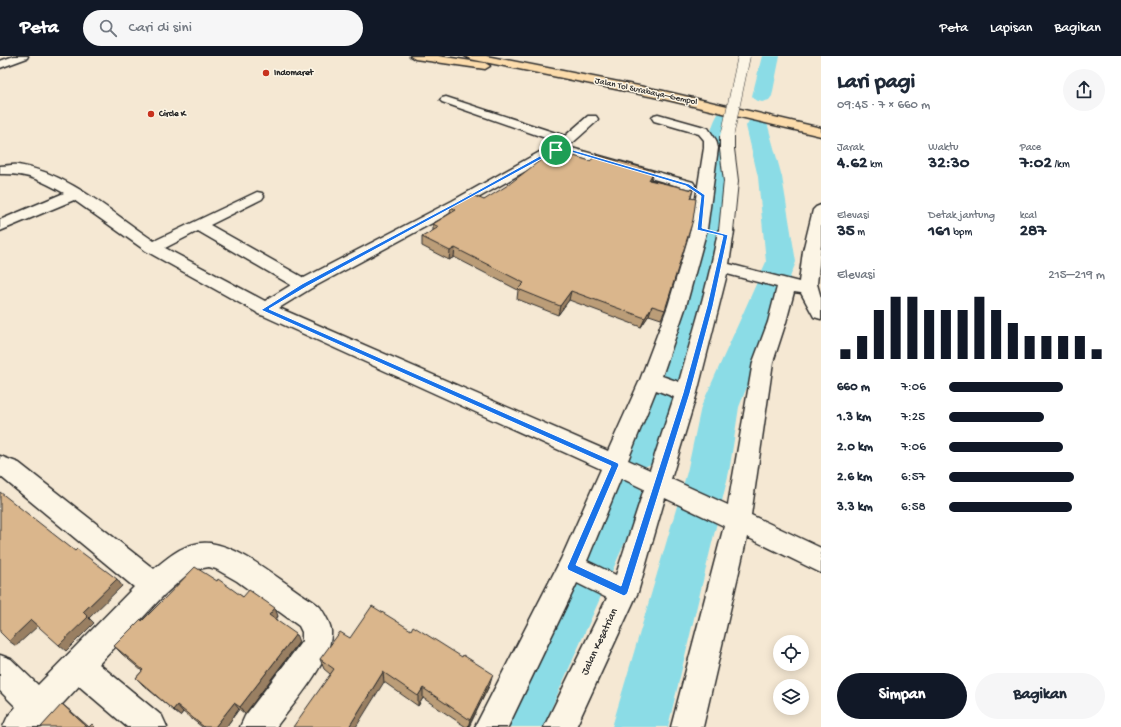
<!DOCTYPE html>
<html lang="id">
<meta charset="utf-8">
<style>
body{margin:0;font-family:"Gochi Hand",sans-serif;background:#f6f6f7;color:#1f2937;height:100vh;display:flex;flex-direction:column;font-size:15px;white-space:nowrap}
*{box-sizing:border-box;margin:0}
p{font-size:13px;color:#747a83}
.icon{flex:none;width:22px;height:22px;fill:none;stroke:currentColor;stroke-width:2;stroke-linecap:round;stroke-linejoin:round}
.map{position:relative;flex:1;overflow:hidden}
.side{display:flex;flex-direction:column;background:#fff;width:300px}
.side>*{flex:none}
.buttons{position:absolute;left:773px;top:579px;display:grid;gap:8px}
.buttons a{display:grid;place-items:center;width:36px;height:36px;border-radius:50%;background:#fff;box-shadow:0 2px 10px #0003;font-size:20px}
.pin{position:absolute;display:grid;place-items:center;width:34px;height:34px;color:#fff;margin:-17px;border:2px solid #fff;border-radius:50%;box-shadow:0 1px 4px #0007}
.round{display:grid;place-items:center;flex:none;width:42px;height:42px;border-radius:21px;background:#f6f6f7}
.head{display:flex;align-items:center;justify-content:space-between;height:68px;padding:0 16px}
h1{font-size:22px;font-weight:800;line-height:30px}
.figures{display:grid;grid-template-columns:repeat(3,1fr);gap:6px;height:68px;padding:4px 16px}
.figures div{display:grid;align-content:center}
.figures b{font-size:17px;font-weight:800}
.figures small{font-size:11px;font-weight:400}
.figures p{font-size:11px}
.chart{height:112px;padding:8px 16px}
.chart p{display:flex;justify-content:space-between}
.chart svg{width:100%;height:72px;margin-top:4px;stroke:#111827;stroke-width:6}
.button{display:flex;gap:8px;margin-top:auto;padding:8px 16px}
.button a{flex:1;height:46px;border-radius:24px;background:#111827;color:#fff;font-size:16px;font-weight:800;line-height:46px;text-align:center}
.button a+a{background:#f6f6f7;color:#1f2937}
ul{padding:0 16px;list-style:none;font-size:13px}
li{display:grid;grid-template-columns:64px 48px 1fr;align-items:center;height:30px}
li i{height:10px;border-radius:5px;background:#111827}
header{display:flex;align-items:center;gap:24px;box-sizing:border-box;height:56px;padding:0 20px;background:#111827;color:#fff}
header strong{font-size:19px}
nav{display:flex;gap:22px;margin-inline-start:auto;font-size:14px}
.search{width:280px;height:36px;background:#f6f6f7;display:flex;align-items:center;gap:10px;box-sizing:border-box;padding:0 14px;border-radius:22px;color:#747a83;font-size:15px}
main{display:flex;flex:1;min-height:0}
.map>svg:first-child{display:block}
</style>
<header>
<strong>Peta</strong>
<div class="search"><svg class="icon" aria-label="search" viewBox="0 0 24 24"><circle cx="10" cy="10" r="6"/><path d="M15 15l6 6"/></svg>Cari di sini</div>
<nav><a>Peta</a><a>Lapisan</a><a>Bagikan</a></nav>
</header>
<main>
<div class="map">
<svg width="821" height="671" viewBox="0 0 821 671">
<rect width="100%" height="100%" fill="#f5e8d3"/>
<filter id="ink" filterUnits="userSpaceOnUse"><feTurbulence type="fractalNoise" baseFrequency=".025" numOctaves="2"/><feDisplacementMap in="SourceGraphic" scale="8" xChannelSelector="R" yChannelSelector="G"/><feConvolveMatrix kernelMatrix="1 2 1 2 8 2 1 2 1" color-interpolation-filters="sRGB"/></filter>
<g filter="url(#ink)">
<g fill="none" stroke-linecap="round" stroke-linejoin="round">
<g fill="#8bdce6" fill-rule="evenodd">
<path d="M762,0h18l-8,40 -3,4 -7,2 -7,-2 -3,-4z"/>
<path d="M726,57l8,1 3,5 -5,17 -2,41 -3,5 -4,1 5,2 4,5 -11,68 -35,117 -28,78 -6,11 -14,5 -14,-5 -6,-11 32,-78 41,-117 15,-68 4,-5 4,-1 -5,-2 -3,-5c2,-20 1,-45 12,-63z"/>
<path d="M757,63l8,2 3,5 14,51 14,85 -57,145 -10,65 -61,255h-56l75,-255 14,-65 65,-145 -8,-85 -12,-51 3,-5z"/>
<path d="M623,423l15,5 7,13 -102,230h-57l8,-20 114,-223z"/>
</g>
<defs>
<g id="minor">
<path d="M14,0h14l-1,2 -27,10v-7z"/>
<path d="M446,41l119,39 23,-20h8l2,3 -2,3 -28,25 125,35 2,3 -2,3 -5,1 -117,-34h-17l-92,52 -152,82 -31,19 329,143 32,-71 28,-74 23,-77 13,-81v-8l-5,-6 -45,-13 -2,-3 2,-3 4,-1 50,14 8,12 2,8 -11,81 -21,77 -24,70 17,6c14,-50 30,-99 39,-151l2,-3 6,-2 6,2 2,3 -5,33 70,18 4,-31 10,-41 3,-3 5,-2v40l-4,39 4,14v21l-7,-2 -13,-24 -7,-1 -8,30 -13,40 -22,153 70,33v25l-74,-36 -44,190h-32l53,-201 -59,-28 -27,94 -62,135h-32l63,-129 -30,-15 -69,144h-33l86,-168 40,-90 -337,-153 -6,-2 -2,-2 -110,-61 -72,-51 -74,31v-11l64,-27c-23,-13 -37,-20 -64,-19v-8c6,0 13,-2 18,-1 51,8 94,48 136,76l103,-49 5,1 2,3 -2,3 -52,26 94,53 148,-77 93,-52 6,-1 6,-6 -115,-40 -2,-2 2,-2zM198,175l93,54 -26,16 -100,-53zM727,218l50,13 -9,35 -15,40 -25,143 -57,-26 26,-86zM656,334l18,7 -24,73 -22,-10zM621,422l23,11 -28,86 -29,-14z"/>
<path d="M0,400l19,7 135,106c15,-13 34,-29 56,-26 30,4 63,32 87,48 7,5 17,10 23,16 4,6 11,17 11,24 2,29 -38,73 -55,96h-36l5,-11 49,-64 8,-11v-9l-3,-6 -62,-45 -21,-12 -7,-2 -17,3 -28,25 -65,69 63,52 5,11h-40l-48,-41 -38,41h-38l5,-11 8,-9 -16,-16v-36l11,4 27,26 96,-98 -134,-111z"/>
</g>
<g id="highway">
<path d="M410,0h28l47,7 5,3 -5,3 -70,-10z"/>
<path d="M465,0h21l173,34 162,38v8l-162,-38 -189,-39z"/>
</g>
</defs>
<use href="#minor" stroke="#2b2b2b" stroke-width="3"/>
<use href="#highway" stroke="#2b2b2b" stroke-width="3"/>
<use href="#minor" fill="#fcf5e5" fill-rule="evenodd"/>
<use href="#highway" fill="#fcdcac" fill-rule="evenodd"/>
<defs>
<path id="minor-bridge-far1" d="M727,81l17,-81"/>
<path id="minor-bridge" d="M726,175l5,-50 -4,-32v-13"/>
</defs>
<use href="#minor-bridge-far1" stroke="#2b2b2b" stroke-width="13" stroke-linecap="butt"/>
<use href="#minor-bridge" stroke="#2b2b2b" stroke-width="16" stroke-linecap="butt"/>
<use href="#minor-bridge-far1" stroke="#fcf5e5" stroke-width="12"/>
<use href="#minor-bridge" stroke="#fcf5e5" stroke-width="14"/>
</g>
<g fill="#bb9d78" stroke="#2b2b2b">
<path d="M651,124l42,10 -2,8 -26,112 -4,9 -12,-4 -8,12 -72,-27 -11,15 -41,-16 1,-9 -64,-33 -5,3 -27,-14v-9l11,-6v-7l17,-11 1,-6 33,-7z"/>
<path d="M217,525l26,16 35,19 -2,4 23,22 -54,72 -6,-5 -13,18h-24l-19,-15 -3,4 -37,-31 -7,-7 6,-7 -20,-17 -8,-8 28,-25z"/>
<path d="M350,582l140,46 -21,43h-3l-43,-29 -5,8 -34,-24 -54,-8 -6,-5 -4,-10z"/>
</g>
<g fill="#997f62" stroke="#2b2b2b">
<path d="M654,115l-3,9h-2z"/>
<path d="M455,192l-1,9 -5,3 1,-9z"/>
<path d="M571,235l-2,9 -11,15 2,-9z"/>
<path d="M652,250l-3,9 -8,12 4,-9z"/>
<path d="M117,523l5,7 -33,32 5,5 -28,28 -7,-6 24,-33z"/>
<path d="M275,552l3,8 -5,7 -4,-8z"/>
<path d="M31,564l7,6 -22,20 -7,-5z"/>
<path d="M296,578l3,8 -54,72 -5,-7z"/>
<path d="M383,616l1,10 -28,45h-7z"/>
<path d="M493,618l-3,10 -22,43 2,-7z"/>
<path d="M423,632v10l-5,8v-10z"/>
<path d="M234,647l5,6 -13,18h-11z"/>
<path d="M62,648l10,8 17,15h-2z"/>
<path d="M177,649l6,7 -3,4 -7,-6z"/>
</g>
<g fill="#dab68c" stroke="#2b2b2b">
<path d="M554,94l36,11 7,-6 57,16 -5,9 44,10 -3,8 6,1 -3,21 -28,90 -13,-4 -7,12 -74,-27 -11,15 -42,-17 6,-6 -69,-35 -5,3 -28,-14 17,-10 -6,-3 23,-14 -5,-3 21,-12 12,5 24,-15z"/>
<path d="M0,436l75,59 2,-2 40,30 -34,33 5,5 -29,28 -28,-25 -22,21 -9,-9z"/>
<path d="M195,511l22,14 1,-2 25,18 6,-7 26,18 -6,7 27,19 -56,73 -6,-4 -19,24h-11l-27,-22 -4,5 -37,-32 7,-8 -29,-24 27,-27 1,2 19,-19z"/>
<path d="M372,550l39,24 2,-4 49,31 1,-2 30,19 -23,46 -47,-32 -5,8 -35,-24 -34,55h-56l41,-58 -14,-10 20,-27 10,6z"/>
<path d="M62,648l25,23h-46z"/>
<path d="M92,668l3,3h-6z"/>
</g>
</g>
<path fill="#1a73e8" stroke="#fff" fill-rule="evenodd" d="M556,93l17,1 116,34 16,11 -3,33 26,7 -15,71 -23,87 -62,199 -1,2 -3,2 -56,-26 -1,-3 44,-101 -350,-156 41,-26 153,-81 94,-52zM556,95l15,1 115,34 15,10 -4,34 26,6 -16,70 -24,87 -62,193 -45,-21 43,-100 -1,-2 -349,-154 37,-22z"/>
<g fill="#c8321e" stroke="#fcf5e5" stroke-width="1.5">
<circle cx="266" cy="17" r="4"/>
<circle cx="151" cy="58" r="4"/>
</g>
<g text-anchor="middle" dominant-baseline="central" stroke-width="3" stroke-linejoin="round" paint-order="stroke">
<g font-size="9" font-weight="bold" fill="#2b2b2b" stroke="#fcf5e5" text-anchor="start">
<text x="274" y="17">Indomaret</text>
<text x="159" y="58">Circle K</text>
</g>
<g font-size="9" fill="#2b2b2b" stroke="#fcf5e5">
<text transform="translate(646 36) rotate(12)">Jalan Tol Surabaya–Gempol</text>
</g>
<g font-size="11" fill="#2b2b2b" stroke="#fcf5e5">
<text transform="translate(600 586) rotate(-65)">Jalan Kesatrian</text>
</g>
</g>
</svg>
<div class="buttons">
<a><svg class="icon" aria-label="locate" viewBox="0 0 24 24"><circle cx="12" cy="12" r="6"/><path d="M12 2v4M12 18v4M2 12h4M18 12h4"/></svg></a>
<a><svg class="icon" aria-label="layers" viewBox="0 0 24 24"><path d="M12 4l9 5-9 5-9-5zM3 14l9 5 9-5"/></svg></a>
</div>
<div class="pin" style="left:556px;top:94px;background:#1e9e55"><svg class="icon" aria-label="arrive" viewBox="0 0 24 24"><path d="M6 21V4h12l-3 4 3 4H6"/></svg></div>
</div>
<section class="side">
<div class="head"><div><h1>Lari pagi</h1><p>09:45 · 7 × 660 m</p></div><a class="round"><svg class="icon" aria-label="share" viewBox="0 0 24 24"><path d="M12 15V3M7 8l5-5 5 5M5 13v7h14v-7"/></svg></a></div>
<div class="figures">
<div><p>Jarak</p><b>4.62<small> km</small></b></div>
<div><p>Waktu</p><b>32:30</b></div>
<div><p>Pace</p><b>7:02<small> /km</small></b></div>
</div>
<div class="figures">
<div><p>Elevasi</p><b>35<small> m</small></b></div>
<div><p>Detak jantung</p><b>161<small> bpm</small></b></div>
<div><p>kcal</p><b>287</b></div>
</div>
<div class="chart"><p><span>Elevasi</span>215–219 m</p>
<svg viewBox="0 0 160 44" preserveAspectRatio="none"><path d="M5 44V38M15 44V30M25 44V14M35 44V6M45 44V6M55 44V14M65 44V14M75 44V14M85 44V6M95 44V14M105 44V22M115 44V30M125 44V30M135 44V30M145 44V30M155 44V38"/></svg>
</div>
<ul>
<li><b>660 m</b>7:06<i style="width:73%"></i></li>
<li><b>1.3 km</b>7:25<i style="width:61%"></i></li>
<li><b>2.0 km</b>7:06<i style="width:73%"></i></li>
<li><b>2.6 km</b>6:57<i style="width:80%"></i></li>
<li><b>3.3 km</b>6:58<i style="width:79%"></i></li>
</ul>
<div class="button"><a>Simpan</a><a>Bagikan</a></div>
</section>
</main>
